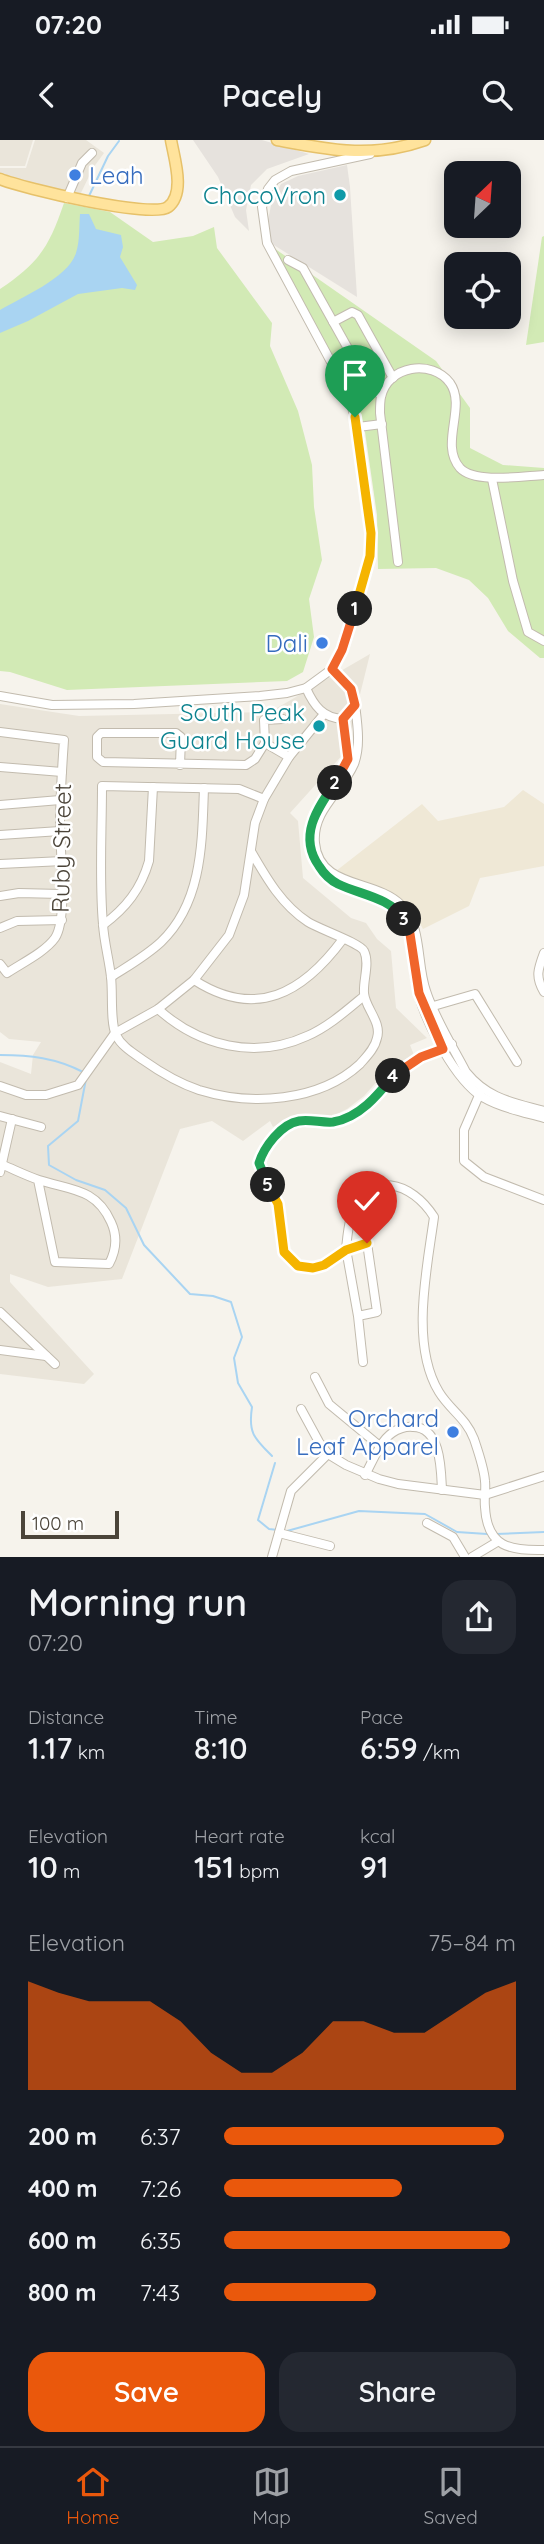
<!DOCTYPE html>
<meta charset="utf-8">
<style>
body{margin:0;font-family:Quicksand,sans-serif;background:#242831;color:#f1f3f6;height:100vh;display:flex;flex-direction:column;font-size:26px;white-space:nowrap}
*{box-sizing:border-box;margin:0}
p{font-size:23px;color:#9ea1a6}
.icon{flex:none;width:38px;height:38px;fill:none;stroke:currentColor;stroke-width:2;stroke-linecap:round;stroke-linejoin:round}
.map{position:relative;height:1417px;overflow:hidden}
.details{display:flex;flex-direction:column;background:#171b24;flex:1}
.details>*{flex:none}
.needle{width:46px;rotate:25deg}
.tools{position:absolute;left:444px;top:21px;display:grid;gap:14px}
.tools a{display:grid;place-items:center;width:77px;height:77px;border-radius:14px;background:#171b24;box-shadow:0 4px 18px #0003;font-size:35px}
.scale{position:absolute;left:21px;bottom:18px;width:98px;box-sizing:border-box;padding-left:7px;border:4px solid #4b4439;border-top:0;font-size:19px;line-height:24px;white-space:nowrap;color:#4b4439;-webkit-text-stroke:5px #fff;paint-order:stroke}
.pin{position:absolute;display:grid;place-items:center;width:60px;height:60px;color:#fff;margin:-72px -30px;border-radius:50% 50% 50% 0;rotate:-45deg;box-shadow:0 0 7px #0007}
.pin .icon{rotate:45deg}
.km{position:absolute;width:35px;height:35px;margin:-18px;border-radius:50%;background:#222;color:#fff;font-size:19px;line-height:35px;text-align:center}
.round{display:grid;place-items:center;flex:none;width:74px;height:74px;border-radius:21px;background:#242831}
.head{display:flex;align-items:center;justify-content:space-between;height:119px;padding:0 28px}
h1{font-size:38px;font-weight:600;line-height:52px}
.metrics{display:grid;grid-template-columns:repeat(3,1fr);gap:10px;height:119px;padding:7px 28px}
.metrics div{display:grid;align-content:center}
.metrics b{font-size:30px;font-weight:600}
.metrics small{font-size:19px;font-weight:400}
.metrics p{font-size:19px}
.chart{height:196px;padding:14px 28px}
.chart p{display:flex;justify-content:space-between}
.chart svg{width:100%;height:126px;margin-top:7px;fill:#ea580c;opacity:.7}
.cta{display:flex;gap:14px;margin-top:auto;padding:14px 28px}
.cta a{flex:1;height:80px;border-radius:21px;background:#ea580c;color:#fff;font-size:28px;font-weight:600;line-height:80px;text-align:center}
.cta a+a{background:#242831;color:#f1f3f6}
ul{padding:0 28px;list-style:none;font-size:23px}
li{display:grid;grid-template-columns:112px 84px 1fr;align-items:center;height:52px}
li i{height:18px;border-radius:9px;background:#ea580c}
.status{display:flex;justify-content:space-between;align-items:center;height:49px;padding:0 35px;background:#171b24;direction:ltr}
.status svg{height:19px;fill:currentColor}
header{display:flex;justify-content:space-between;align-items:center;height:91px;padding:0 28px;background:#171b24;font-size:32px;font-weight:600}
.menu{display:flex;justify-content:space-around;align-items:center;height:98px;border-top:2px solid #363941;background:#171b24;font-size:19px;color:#9ea1a6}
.menu a{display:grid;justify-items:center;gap:4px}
.menu .on{color:#ea580c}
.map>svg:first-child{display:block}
</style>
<div class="status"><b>07:20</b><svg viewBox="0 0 49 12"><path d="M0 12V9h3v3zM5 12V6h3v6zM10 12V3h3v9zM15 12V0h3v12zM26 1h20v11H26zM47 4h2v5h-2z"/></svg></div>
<header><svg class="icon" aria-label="back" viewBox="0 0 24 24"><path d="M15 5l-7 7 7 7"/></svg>Pacely<svg class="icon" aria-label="search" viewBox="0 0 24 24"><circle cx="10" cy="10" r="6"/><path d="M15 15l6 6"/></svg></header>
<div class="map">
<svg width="544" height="1417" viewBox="0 0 544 1417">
<rect width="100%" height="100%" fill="#f6f3ec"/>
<g fill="#eae5da">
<path d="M0,0h33l-8,26h-25z"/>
<path d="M35,0h51l18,13 -11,15 -14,29 -79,-23v-6h26z"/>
<path d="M370,514l-24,97 -56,62 8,8 5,57 48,40 15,5 11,16 14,12 5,57 31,30 -17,7 4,10 -24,12 -26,29 -17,13 -16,8 -37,-1 -21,11 -3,-6 -27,20 -31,-20 -32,8 -58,150 -74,8 -38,-13v8l84,92 -10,10 -84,-10v-312l31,12 2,-19 8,-13 -32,-3 -9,-7v-328l79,12 191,-4z"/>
</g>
<g fill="#e6e2dd">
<path d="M193,0h69l47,14 -42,15 -16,16 -5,25 3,21 -14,-14 -17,-40z"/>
<path d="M347,25l3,22 7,110 -88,-55 -1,-22 4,-19 9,-17 17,-8z"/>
</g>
<path fill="#efe8d6" d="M523,650l21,14v62l-64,12 -11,28 -46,23 -11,-20 -24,-14 -52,-24 86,-67 16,17 66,-14z"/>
<g fill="#d2eab5">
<path d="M64,63l46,9 43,30 40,-6 21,-9 3,21 55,75 -2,23 28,65 14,54 2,42 8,53 -13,39 5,38 -11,35 -16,9 -220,9 -57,-18 -10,-1v-382c39,-26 49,-42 64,-86z"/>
<path d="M544,96v106l-18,3 16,-108z"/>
<path d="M271,106l165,115 34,47v40l33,17 41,3v190h-4l-32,-27 -20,-33 -19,-18 -33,-12 -58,1 -1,-54 -13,-90 -13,-34z"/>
</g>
<path fill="#a9d4f2" d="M80,74h9l7,15 25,6 2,12 -3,10 17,28 -2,5 -13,-2 -44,6 -50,27 -28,12v-23c22,-13 68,-32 76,-57 4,-12 3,-27 4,-39z"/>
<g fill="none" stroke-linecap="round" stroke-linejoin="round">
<g stroke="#a9d4f2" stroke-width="2">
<path d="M89,56l19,-40 11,-15"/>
<path d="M0,915c30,0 56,3 83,17"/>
<path d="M86,939l-8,42 -30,25 1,19 27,15 29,10 21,18 18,37 46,49 23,2 18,6 11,35 -8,21 4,25 14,24c-4,26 2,31 20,49"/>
<path d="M275,1323l-17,57 11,9 9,1"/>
<path d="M287,1391l72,-20 66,3 32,18 30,2"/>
<path d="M496,1394l48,-2"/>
</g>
<defs>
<g id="minor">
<path d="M67,58l15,-35 10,-10"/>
<path d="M288,120l15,8 57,102 21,26"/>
<path d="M333,182l19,-10 6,3 35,63"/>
<path d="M358,287l24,-3"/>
<path d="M492,339l21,102 15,51 16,9"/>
<path d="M398,422l-18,-149c0,-5 0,-12 1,-16 7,-32 51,-38 69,-14 17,24 -11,61 10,85 15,16 63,8 84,7"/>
<path d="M332,529l19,20 3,6c2,22 8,48 0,69 -12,28 -42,46 -39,79 4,46 61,36 86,62 22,22 15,58 25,86 9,28 26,54 40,81 22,27 46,30 78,39"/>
<path d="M306,548c8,18 17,30 37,31"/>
<path d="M0,556l52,9 82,-1 126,-8 27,-3 19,-5 26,-19 10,-19 28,-94 -2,-54 -10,-75 -10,-32 -11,-22 -70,-130 -5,-36 6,-18 7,-9 16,-9 79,-17"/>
<path d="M0,592l64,8c-2,29 -4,57 -4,86 0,24 8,93 -5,112 -10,14 -33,25 -48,35l-7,-9"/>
<path d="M265,603l24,14"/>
<path d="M180,625l1,-28 -5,-4h-75l-4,4v20l6,5 143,3 9,-6 10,-16 -1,-23 19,-1"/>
<path d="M0,627l62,5"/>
<path d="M331,648c19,-27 19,-37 12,-69"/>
<path d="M0,665l60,-5"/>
<path d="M0,695l60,-4"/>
<path d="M310,705l1,-23 7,-14"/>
<path d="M252,713c15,26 30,52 56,69 11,7 52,21 56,29 6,12 -1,29 0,42 1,15 18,29 13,45 -2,10 -10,18 -17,26 -41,38 -109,42 -161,26 -21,-7 -39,-18 -56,-30 -10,-7 -22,-14 -27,-25 -6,-13 -3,-42 -5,-58 -2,-18 -7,-35 -8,-53 -4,-45 -1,-92 -1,-138l137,3 25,10"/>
<path d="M0,724l63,-3"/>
<path d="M319,727c21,27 57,22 79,43 17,16 14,46 17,67 4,35 36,96 63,117 18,13 45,18 66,24"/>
<path d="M0,756l19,-3 42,1"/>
<path d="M103,785c23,-17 38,-36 46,-64l4,-74"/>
<path d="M0,788l17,-7 45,-1"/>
<path d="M544,813c-6,16 -9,24 0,39"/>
<path d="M111,837c17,-11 35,-21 50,-35 42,-40 41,-101 43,-154"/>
<path d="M194,840c62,40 109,13 149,-41"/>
<path d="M430,867l45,-13 42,68"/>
<path d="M158,869c41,37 97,51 149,27 21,-9 40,-26 57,-40"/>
<path d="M452,904c-19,10 -41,15 -57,30 -15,13 -23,30 -42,40 -35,19 -59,-10 -89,36 -11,17 3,33 11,48 9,16 2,37 9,53 1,1 6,6 7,8 18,18 39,5 55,-10 1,-10 2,-22 5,-32 18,-49 61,-35 83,0 -7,52 -24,127 5,175 11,18 27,26 35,47 4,12 10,29 11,42 1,8 -1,18 0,26 2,40 25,44 59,43"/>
<path d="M0,946l26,9h20l32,-10 37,-52 43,-24 36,-29 35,-45 15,-40 11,-72 9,-24 25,-42 35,-43"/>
<path d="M480,953l-16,37v31l20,16 60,23"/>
<path d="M0,976l41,11"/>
<path d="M3,1025c12,5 24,11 36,15 31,10 57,8 72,42 7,15 5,29 -2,42l-54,-2 -17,-82"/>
<path d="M0,1032l12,-53"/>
<path d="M0,1172l55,52"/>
<path d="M358,1176l19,-4 -10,-69 -21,6 12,67 5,46"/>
<path d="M0,1210l46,6"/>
<path d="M315,1237l14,27 52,43"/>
<path d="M301,1269l18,33 9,12 18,11 33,14 19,5 87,11 59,-19"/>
<path d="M365,1335c7,-12 15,-34 27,-42 5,-4 14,-7 21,-6 28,0 28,42 29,63"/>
<path d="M427,1383l26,14 12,20"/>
<path d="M279,1393l51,13"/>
<path d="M272,1417l19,-66 37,-37"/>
<path d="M472,1417l25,-15"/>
</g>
<g id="major">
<path d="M277,0c54,10 94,19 148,0"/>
<path d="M0,39c22,9 152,40 168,28 18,-14 6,-49 3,-67"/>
</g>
</defs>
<use href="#minor" stroke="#c2bbae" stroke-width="10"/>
<use href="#major" stroke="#e6c16a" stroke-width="13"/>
<use href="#minor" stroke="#fff" stroke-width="8"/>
<use href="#major" stroke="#ffe39c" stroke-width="10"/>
</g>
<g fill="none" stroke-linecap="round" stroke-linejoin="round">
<defs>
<path id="split-1" d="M355,469l15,-53 1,-23 -16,-116"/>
<path id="split-2" d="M335,643l13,-24 -5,-40 12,-14 -4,-16 -19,-20 10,-19 13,-41"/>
<path id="split-3" d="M335,643c-18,26 -37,53 -16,83 5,8 11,14 19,18 23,11 51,13 66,35"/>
<path id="split-4" d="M393,936l28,-19 22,-8 -24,-56 -9,-59 -6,-15"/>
<path id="split-5" d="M268,1045l-9,-22c5,-16 22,-39 40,-42 11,-2 23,2 34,1 26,-4 45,-27 60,-46"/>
<path id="split-6" d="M268,1045l10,19 6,48 14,14 15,2 11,-3 22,-15 21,-7"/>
</defs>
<use href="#split-1" stroke="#fff" stroke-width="14"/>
<use href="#split-2" stroke="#fff" stroke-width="14"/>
<use href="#split-3" stroke="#fff" stroke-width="14"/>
<use href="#split-4" stroke="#fff" stroke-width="14"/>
<use href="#split-5" stroke="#fff" stroke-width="14"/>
<use href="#split-6" stroke="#fff" stroke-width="14"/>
<use href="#split-1" stroke="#f5b400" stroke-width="9"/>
<use href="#split-2" stroke="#f0652b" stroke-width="9"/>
<use href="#split-3" stroke="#22a559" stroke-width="9"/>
<use href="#split-4" stroke="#f0652b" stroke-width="9"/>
<use href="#split-5" stroke="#22a559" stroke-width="9"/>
<use href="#split-6" stroke="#f5b400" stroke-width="9"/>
</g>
<g fill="#3f7fe0" stroke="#fff" stroke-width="2.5">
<circle cx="75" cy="35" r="7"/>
<circle cx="322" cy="503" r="7"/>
<circle cx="453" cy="1292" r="7"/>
</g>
<g fill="#0f9aa8" stroke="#fff" stroke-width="2.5">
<circle cx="340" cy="55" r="7"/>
<circle cx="319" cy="586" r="7"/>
</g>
<g text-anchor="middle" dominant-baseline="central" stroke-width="5" stroke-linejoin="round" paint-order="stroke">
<g font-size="24" fill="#366cbe" stroke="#fff" text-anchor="end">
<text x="89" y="35" text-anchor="start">Leah</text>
<text x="308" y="503">Dali</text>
<text x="439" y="1278">Orchard<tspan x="439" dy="28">Leaf Apparel</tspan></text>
</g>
<g font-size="24" fill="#0d838f" stroke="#fff" text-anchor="end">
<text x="326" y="55">ChocoVron</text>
<text x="305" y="572">South Peak<tspan x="305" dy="28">Guard House</tspan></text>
</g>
<g font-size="24" fill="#4b4439" stroke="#fff">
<text transform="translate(61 708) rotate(-89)">Ruby Street</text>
</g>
</g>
</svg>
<div class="tools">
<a><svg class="needle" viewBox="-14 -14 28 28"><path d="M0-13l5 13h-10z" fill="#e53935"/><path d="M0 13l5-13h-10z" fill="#9ea1a6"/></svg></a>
<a><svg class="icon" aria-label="locate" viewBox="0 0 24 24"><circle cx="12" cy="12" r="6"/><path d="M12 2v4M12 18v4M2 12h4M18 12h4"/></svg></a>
</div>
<div class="scale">100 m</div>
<div class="pin" style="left:355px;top:277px;background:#1e9e55"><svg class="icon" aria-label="arrive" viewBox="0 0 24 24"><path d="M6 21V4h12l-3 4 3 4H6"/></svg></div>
<div class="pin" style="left:367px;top:1103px;background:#d93025"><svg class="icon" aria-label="check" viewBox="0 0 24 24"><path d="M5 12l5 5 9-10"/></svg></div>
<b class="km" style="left:355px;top:469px">1</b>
<b class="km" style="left:335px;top:643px">2</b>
<b class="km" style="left:404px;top:779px">3</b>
<b class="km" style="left:393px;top:936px">4</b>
<b class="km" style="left:268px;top:1045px">5</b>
</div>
<section class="details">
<div class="head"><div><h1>Morning run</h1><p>07:20</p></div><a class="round"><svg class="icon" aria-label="share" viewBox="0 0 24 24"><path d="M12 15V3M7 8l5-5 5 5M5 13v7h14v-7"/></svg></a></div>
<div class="metrics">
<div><p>Distance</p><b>1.17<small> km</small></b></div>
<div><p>Time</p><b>8:10</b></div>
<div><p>Pace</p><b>6:59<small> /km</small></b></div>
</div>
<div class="metrics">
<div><p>Elevation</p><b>10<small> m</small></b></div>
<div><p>Heart rate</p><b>151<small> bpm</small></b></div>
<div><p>kcal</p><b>91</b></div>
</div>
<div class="chart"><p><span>Elevation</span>75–84 m</p>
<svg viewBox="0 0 160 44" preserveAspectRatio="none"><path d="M0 44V6L10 10L20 13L30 13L40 13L50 20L60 31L70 38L80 38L90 31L100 20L110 20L120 24L130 24L140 17L150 10L160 6V44z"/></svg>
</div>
<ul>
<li><b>200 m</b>6:37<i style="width:96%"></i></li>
<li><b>400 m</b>7:26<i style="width:61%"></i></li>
<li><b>600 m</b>6:35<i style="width:98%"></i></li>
<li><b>800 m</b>7:43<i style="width:52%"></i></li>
</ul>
<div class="cta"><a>Save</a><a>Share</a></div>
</section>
<nav class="menu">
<a class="on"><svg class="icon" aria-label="home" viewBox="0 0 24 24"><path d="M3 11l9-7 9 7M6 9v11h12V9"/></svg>Home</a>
<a><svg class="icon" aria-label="map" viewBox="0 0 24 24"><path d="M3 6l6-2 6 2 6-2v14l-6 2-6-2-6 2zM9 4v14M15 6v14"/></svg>Map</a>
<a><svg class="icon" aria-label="saved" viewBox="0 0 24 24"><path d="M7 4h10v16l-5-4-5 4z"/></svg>Saved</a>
</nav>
